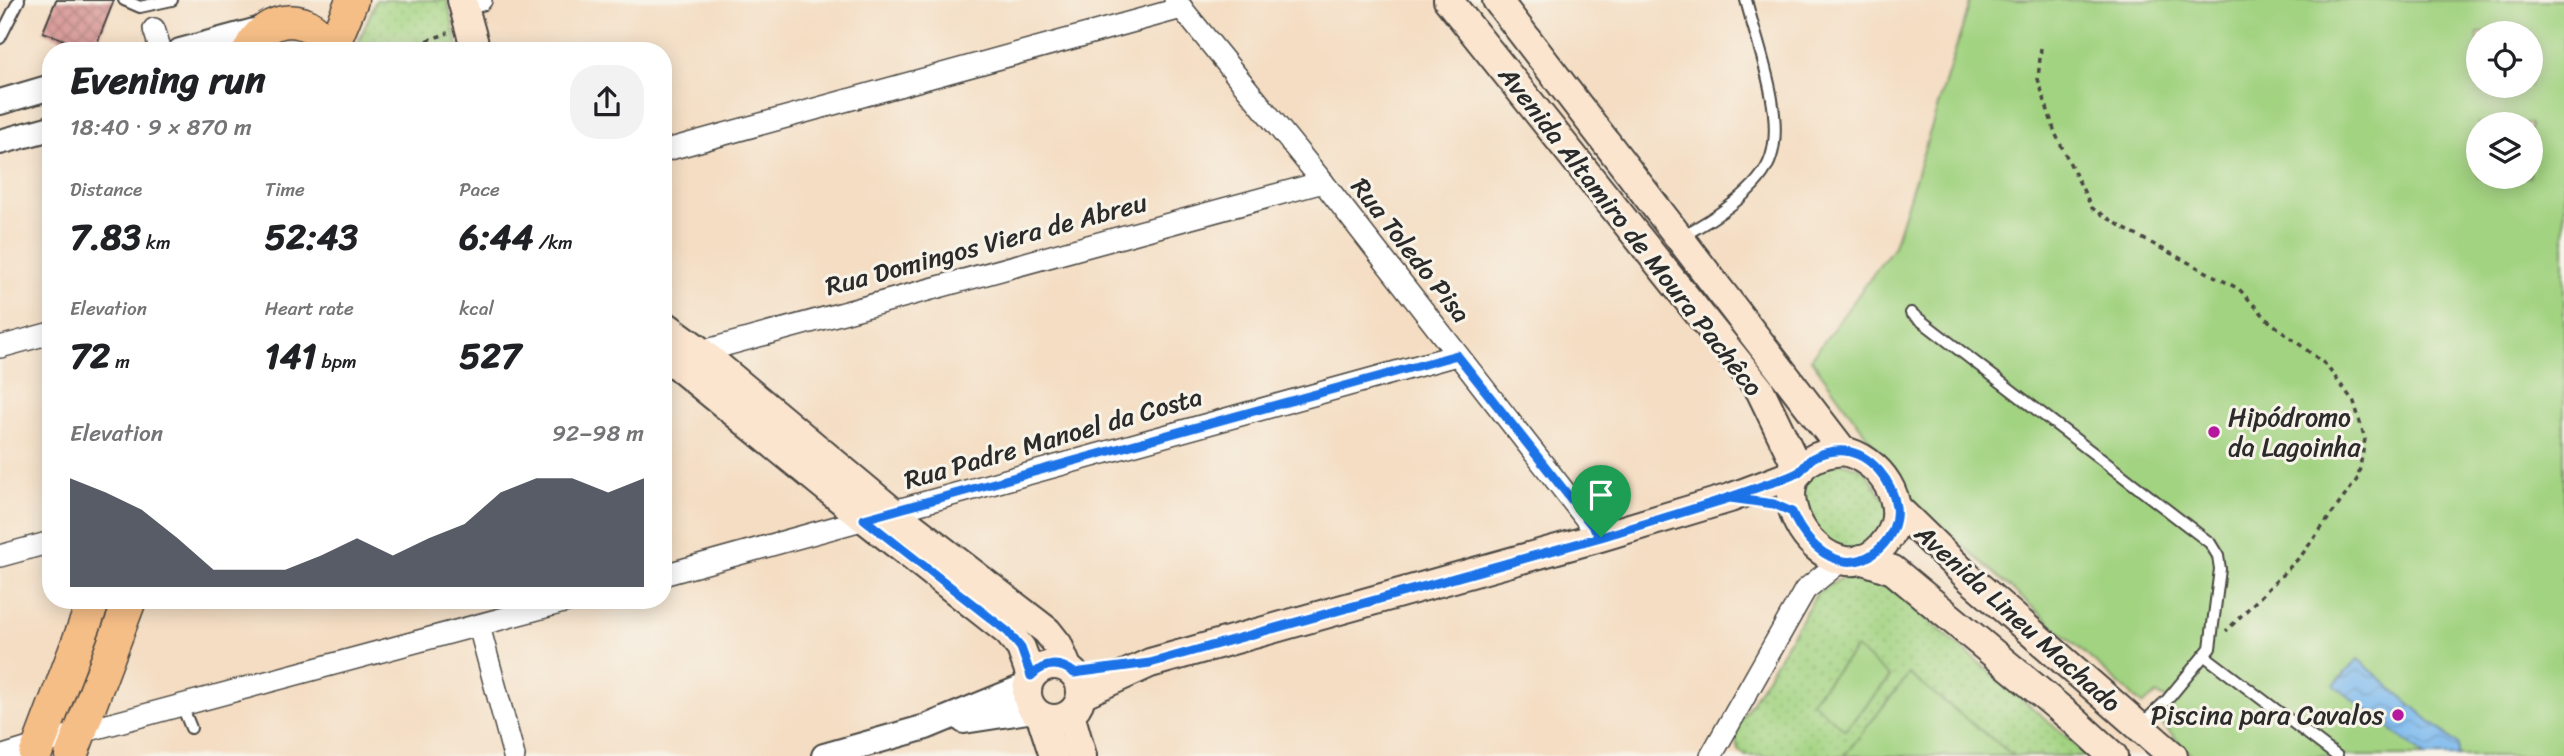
<!DOCTYPE html>
<meta charset="utf-8">
<style>
body{margin:0;font-family:Sriracha,sans-serif;background:#f2f2f2;color:#202124;height:100vh;display:flex;flex-direction:column;font-size:26px;white-space:nowrap}
*{box-sizing:border-box;margin:0}
p{font-size:23px;color:#757577}
.icon{flex:none;width:38px;height:38px;fill:none;stroke:currentColor;stroke-width:2;stroke-linecap:round;stroke-linejoin:round}
.map{position:relative;flex:1;overflow:hidden}
.panel{position:absolute;left:42px;top:42px;width:630px;height:567px;display:flex;flex-direction:column;background:#fff;border-radius:28px;box-shadow:0 4px 18px #0003}
.panel>*{flex:none}
.controls{position:absolute;left:2466px;top:21px;display:grid;gap:14px}
.controls a{display:grid;place-items:center;width:77px;height:77px;border-radius:50%;background:#fff;box-shadow:0 4px 18px #0003;font-size:35px}
.pin{position:absolute;display:grid;place-items:center;width:60px;height:60px;color:#fff;margin:-72px -30px;border-radius:50% 50% 50% 0;rotate:-45deg;box-shadow:0 0 7px #0007}
.pin .icon{rotate:45deg}
.round{display:grid;place-items:center;flex:none;width:74px;height:74px;border-radius:28px;background:#f2f2f2}
.head{display:flex;align-items:center;justify-content:space-between;height:119px;padding:0 28px}
h1{font-size:38px;font-weight:800;line-height:52px}
.metrics{display:grid;grid-template-columns:repeat(3,1fr);gap:10px;height:119px;padding:7px 28px}
.metrics div{display:grid;align-content:center}
.metrics b{font-size:35px;font-weight:800}
.metrics small{font-size:19px;font-weight:400}
.metrics p{font-size:19px}
.chart{height:196px;padding:14px 28px}
.chart p{display:flex;justify-content:space-between}
.chart svg{width:100%;height:126px;margin-top:7px;fill:#111827;opacity:.7}
.map>svg:first-child{display:block}
</style>
<div class="map">
<svg width="2564" height="756" viewBox="0 0 2564 756">
<defs>
<pattern id="grass-dots" width="8" height="8" patternUnits="userSpaceOnUse" patternTransform="scale(1.75)"><rect width="8" height="8" fill="#a2d381"/><path d="M2 2h.1M6 6h.1" fill="none" stroke="#8cb570" stroke-width="1.8" stroke-linecap="round"/></pattern>
<pattern id="water-waves" width="16" height="10" patternUnits="userSpaceOnUse" patternTransform="scale(1.75)"><rect width="16" height="10" fill="#7cb9ef"/><path d="M0 5q4-4 8 0t8 0" fill="none" stroke="#6697c2"/></pattern>
<pattern id="building-cross-hatch" width="8" height="8" patternUnits="userSpaceOnUse" patternTransform="scale(1.75)"><rect width="8" height="8" fill="#d69392"/><path d="M0 0l8 8M0 8l8-8" fill="none" stroke="#ae7877"/></pattern>
</defs>
<rect width="100%" height="100%" fill="#f7f3e8"/>
<filter id="ink" filterUnits="userSpaceOnUse"><feTurbulence type="fractalNoise" baseFrequency=".0143" numOctaves="2"/><feDisplacementMap in="SourceGraphic" scale="14" xChannelSelector="R" yChannelSelector="G"/><feConvolveMatrix kernelMatrix="1 2 1 2 8 2 1 2 1" color-interpolation-filters="sRGB"/></filter>
<filter id="wash" filterUnits="userSpaceOnUse"><feTurbulence type="fractalNoise" baseFrequency=".00686" numOctaves="4" result="noise"/><feDisplacementMap in="SourceGraphic" scale="28" xChannelSelector="R" yChannelSelector="G"/><feGaussianBlur stdDeviation="1.57" result="paint"/><feColorMatrix in="noise" values="0 0 0 0 0 0 0 0 0 0 0 0 0 0 0 0 0 1.4 0 .05"/><feComposite in="paint" operator="in"/></filter>
<g filter="url(#wash)">
<rect width="100%" height="100%" fill="#f4ddc2"/>
<g fill="url(#grass-dots)" stroke="#667f56" stroke-width="2">
<path d="M376,0h71l12,51h-104z"/>
<path d="M1829,458l36,12 24,37 -1,13 -31,36 -43,-16 -14,-58z"/>
<path d="M1845,576l26,3 24,13 178,150 13,14h-340l-8,-6 -4,-18 83,-139z"/>
</g>
<g fill="#a2d381" stroke="#667f56" stroke-width="2" fill-rule="evenodd">
<path d="M1971,0h593v756h-372l-30,-32 9,-15 -3,-10 -11,-5 -14,11 -226,-200 -106,-146 83,-113zM2478,33h52v53h-52zM2478,124h52v53h-52z"/>
<path d="M1856,648l34,29 -45,53 -34,-29z"/>
<path d="M1909,674l105,82h-170z"/>
</g>
<path fill="url(#water-waves)" stroke="#54728d" stroke-width="2" d="M2358,659l100,86v11h-33l-91,-71z"/>
<g id="blocks">
<path fill="url(#building-cross-hatch)" d="M56,0h58l-20,51 -51,-19z"/>
</g>
</g>
<g filter="url(#ink)">
<use href="#blocks" fill-opacity="0" stroke="#494642" stroke-width="2"/>
<g fill="none" stroke-linecap="round" stroke-linejoin="round">
<defs>
<g id="service">
<path d="M124,0l16,7 32,-7"/>
<path d="M0,38l19,-38"/>
<path d="M1680,237c29,-15 81,-47 91,-80 14,-43 -14,-113 -25,-157"/>
<path d="M1911,313l299,230 8,13 2,13 -10,79 -42,51 -27,26"/>
<path d="M2205,656l132,100"/>
<path d="M182,706l9,22"/>
</g>
<g id="minor">
<path d="M1175,0l148,182 277,355"/>
<path d="M464,5l17,-5"/>
<path d="M154,29l7,22"/>
<path d="M663,151l519,-143"/>
<path d="M0,347l51,-14"/>
<path d="M689,355l634,-173"/>
<path d="M0,556l51,-14"/>
<path d="M663,575l794,-220"/>
<path d="M479,626l35,130"/>
<path d="M3,756l75,-23 493,-133"/>
<path d="M1711,756l94,-166 36,-29"/>
</g>
<g id="tertiary">
<path d="M180,51l85,-23"/>
<path d="M0,102l51,-15"/>
<path d="M0,142l51,-14"/>
<path d="M964,721l70,-11"/>
<path d="M824,756l102,-29 102,-42"/>
</g>
<g id="secondary">
<path d="M462,0l14,51"/>
<path d="M1448,0l312,390 39,81"/>
<path d="M1497,0l346,451"/>
<path d="M663,324l37,27 193,161 154,119 11,14 9,22"/>
<path d="M663,354l202,165 143,113 13,16 10,28"/>
<path d="M1843,451c35,7 68,51 46,86 -55,84 -162,-76 -46,-86z"/>
<path d="M1896,507l73,71 204,178"/>
<path d="M1861,559l32,11 177,147 43,39"/>
<circle cx="1054" cy="692" r="27"/>
<path d="M1082,694l68,-31 450,-126 130,-39 69,-26"/>
<path d="M1070,714l12,42"/>
<path d="M1041,716l13,40"/>
</g>
<g id="primary">
<path d="M249,51c16,-38 65,-41 79,0"/>
<path d="M331,51l21,-51"/>
<path d="M35,756l59,-156"/>
<path d="M71,756l59,-156"/>
</g>
</defs>
<use href="#service" stroke="#494642" stroke-width="14"/>
<use href="#minor" stroke="#494642" stroke-width="24"/>
<use href="#tertiary" stroke="#494642" stroke-width="28"/>
<use href="#secondary" stroke="#494642" stroke-width="32"/>
<use href="#primary" stroke="#494642" stroke-width="35"/>
<g stroke="#494642" stroke-width="3.5" stroke-dasharray="5 5" stroke-linecap="butt">
<path d="M2041,48l-3,31 17,54 37,75 38,24 109,57 30,32 56,43 29,38 11,37 -7,39 -57,78 -75,75"/>
<path d="M399,51l49,-18"/>
</g>
<use href="#service" stroke="#fff" stroke-width="10"/>
<use href="#minor" stroke="#fff" stroke-width="21"/>
<use href="#tertiary" stroke="#fff" stroke-width="24"/>
<use href="#secondary" stroke="#fbe5cf" stroke-width="28"/>
<use href="#primary" stroke="#f6be87" stroke-width="32"/>
</g>
</g>
<g fill="none" stroke-linecap="round" stroke-linejoin="round" filter="url(#ink)">
<defs>
<path id="route" d="M1601,537l-451,126 -76,10c-15,-12 -30,-10 -43,3l-10,-28 -13,-16 -144,-113 593,-164 144,182 129,-39 44,6 18,8c8,20 25,42 47,48 30,9 61,-24 57,-53 -3,-25 -25,-53 -51,-56 -12,-1 -26,2 -35,9 -4,4 -7,9 -11,12 -11,7 -28,10 -40,15 -52,19 -106,34 -158,50"/>
</defs>
<use href="#route" stroke="#fff" stroke-width="14"/>
<use href="#route" stroke="#1a73e8" stroke-width="9"/>
</g>
<g fill="#b5179e" stroke="#f7f3e8" stroke-width="2.5">
<circle cx="2214" cy="432" r="7"/>
<circle cx="2398" cy="715" r="7"/>
</g>
<g text-anchor="middle" dominant-baseline="central" stroke-width="6" stroke-linejoin="round" paint-order="stroke">
<g font-size="26" fill="#2b2b2b" stroke="#f7f3e8">
<text transform="translate(1631 231) rotate(52)">Avenida Altamiro de Moura Pachêco</text>
<text transform="translate(986 244) rotate(-15)">Rua Domingos Viera de Abreu</text>
<text transform="translate(1411 250) rotate(52)">Rua Toledo Pisa</text>
<text transform="translate(1053 438) rotate(-16)">Rua Padre Manoel da Costa</text>
<text transform="translate(2018 618) rotate(42)">Avenida Lineu Machado</text>
</g>
<g font-size="26" fill="#2b2b2b" stroke="#f7f3e8" text-anchor="start">
<text x="2228" y="417">Hipódromo<tspan x="2228" dy="30">da Lagoinha</tspan></text>
<text x="2384" y="715" text-anchor="end">Piscina para Cavalos</text>
</g>
</g>
</svg>
<div class="controls">
<a><svg class="icon" aria-label="locate" viewBox="0 0 24 24"><circle cx="12" cy="12" r="6"/><path d="M12 2v4M12 18v4M2 12h4M18 12h4"/></svg></a>
<a><svg class="icon" aria-label="layers" viewBox="0 0 24 24"><path d="M12 4l9 5-9 5-9-5zM3 14l9 5 9-5"/></svg></a>
</div>
<div class="pin" style="left:1601px;top:537px;background:#1e9e55"><svg class="icon" aria-label="arrive" viewBox="0 0 24 24"><path d="M6 21V4h12l-3 4 3 4H6"/></svg></div>
<section class="panel">
<div class="head"><div><h1>Evening run</h1><p>18:40 · 9 × 870 m</p></div><a class="round"><svg class="icon" aria-label="share" viewBox="0 0 24 24"><path d="M12 15V3M7 8l5-5 5 5M5 13v7h14v-7"/></svg></a></div>
<div class="metrics">
<div><p>Distance</p><b>7.83<small> km</small></b></div>
<div><p>Time</p><b>52:43</b></div>
<div><p>Pace</p><b>6:44<small> /km</small></b></div>
</div>
<div class="metrics">
<div><p>Elevation</p><b>72<small> m</small></b></div>
<div><p>Heart rate</p><b>141<small> bpm</small></b></div>
<div><p>kcal</p><b>527</b></div>
</div>
<div class="chart"><p><span>Elevation</span>92–98 m</p>
<svg viewBox="0 0 160 44" preserveAspectRatio="none"><path d="M0 44V6L10 11L20 17L30 27L40 38L50 38L60 38L70 33L80 27L90 33L100 27L110 22L120 11L130 6L140 6L150 11L160 6V44z"/></svg>
</div>
</section>
</div>
